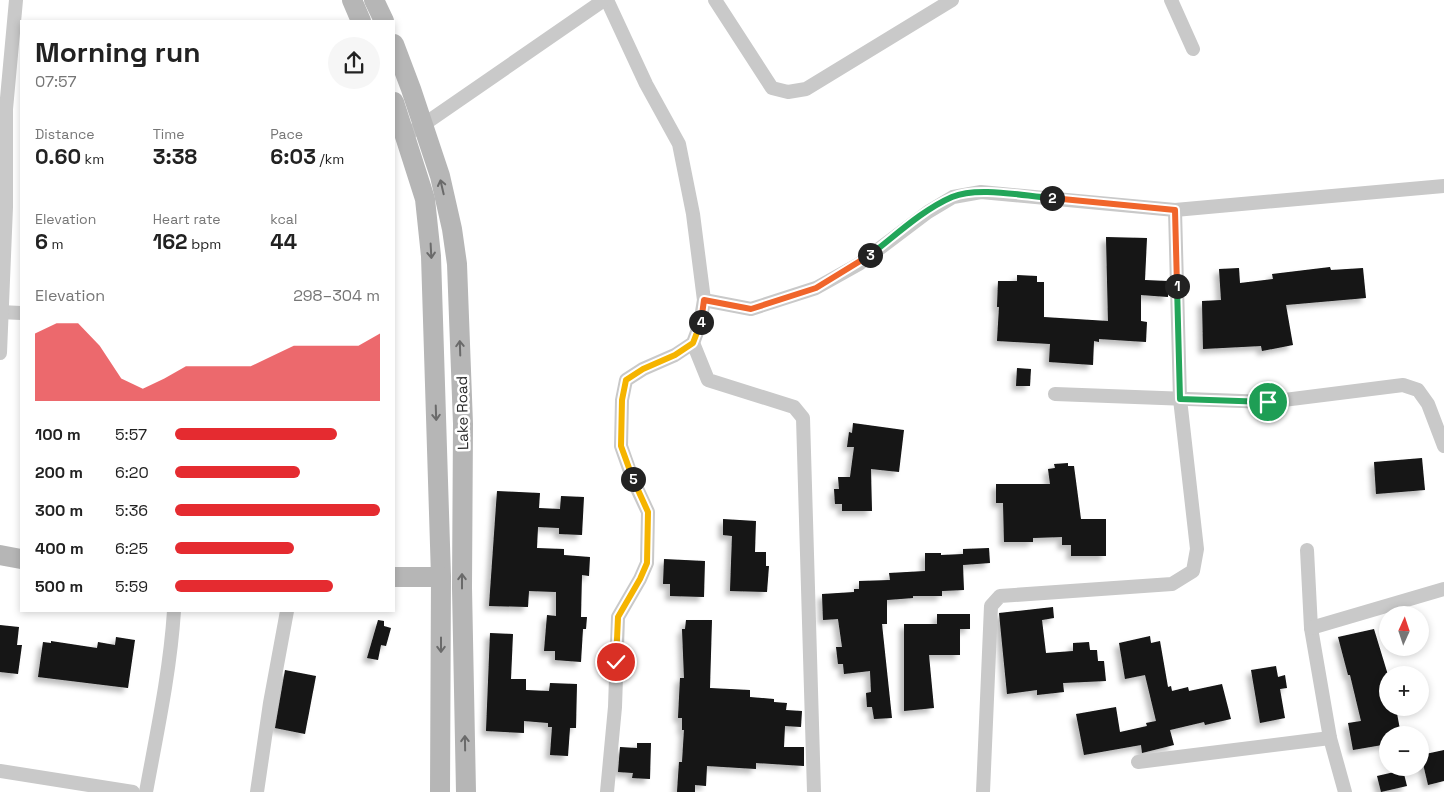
<!DOCTYPE html>
<meta charset="utf-8">
<style>
body{margin:0;font-family:"Space Grotesk",sans-serif;background:#f6f6f6;color:#222;height:100vh;display:flex;flex-direction:column;font-size:19px;white-space:nowrap}
*{box-sizing:border-box;margin:0}
p{font-size:16px;color:#767676}
.icon{flex:none;width:28px;height:28px;fill:none;stroke:currentColor;stroke-width:2;stroke-linecap:round;stroke-linejoin:round}
.map{position:relative;flex:1;overflow:hidden}
.panel{position:absolute;left:20px;top:20px;width:375px;height:592px;display:flex;flex-direction:column;background:#fff;border-radius:0px;box-shadow:0 2px 8px #0003}
.panel>*{flex:none}
.needle{width:32px;rotate:3deg}
.tools{position:absolute;left:1379px;top:606px;display:grid;gap:10px}
.tools a{display:grid;place-items:center;width:50px;height:50px;border-radius:50%;background:#fff;box-shadow:0 2px 8px #0003;font-size:25px}
.pin{position:absolute;display:grid;place-items:center;width:42px;height:42px;color:#fff;margin:-21px;border:2px solid #fff;border-radius:50%;box-shadow:0 1px 5px #0007}
.km{position:absolute;width:25px;height:25px;margin:-12px;border-radius:50%;background:#222;color:#fff;font-size:14px;line-height:25px;text-align:center}
.round{display:grid;place-items:center;flex:none;width:52px;height:52px;border-radius:26px;background:#f6f6f6}
.overview{display:flex;align-items:center;justify-content:space-between;height:85px;padding:0 15px}
h1{font-size:28px;font-weight:700;line-height:38px}
.figures{display:grid;grid-template-columns:repeat(3,1fr);gap:8px;height:85px;padding:5px 15px}
.figures div{display:grid;align-content:center}
.figures b{font-size:21px;font-weight:700}
.figures small{font-size:14px;font-weight:400}
.figures p{font-size:14px}
.chart{height:140px;padding:10px 15px}
.chart p{display:flex;justify-content:space-between}
.chart svg{width:100%;height:90px;margin-top:5px;fill:#e52b30;opacity:.7}
ul{padding:0 15px;list-style:none;font-size:16px}
li{display:grid;grid-template-columns:80px 60px 1fr;align-items:center;height:38px}
li i{height:12px;border-radius:6px;background:#e52b30}
.map>svg:first-child{display:block}
</style>
<div class="map">
<svg width="1444" height="792" viewBox="0 0 1444 792">
<defs>
<filter id="shadow"><feDropShadow dx="-4.5" dy="4.5" stdDeviation="2.5" flood-color="#0004"/></filter>
</defs>
<rect width="100%" height="100%" fill="#fff"/>
<g fill="#131313" filter="url(#shadow)">
<path d="M1106,237l41,1 -2,42 23,1v16l-27,-2v26l6,1 -1,20 -47,-3v3l-5,-1 -1,24 -44,-3 1,-18 -53,-3 2,-34h-2l1,-26h19v-6l20,1v6h7v35l64,4z"/>
<path d="M1330,267l1,3 32,-2 3,30 -80,7 7,40 -31,6 -1,-5 -58,3 -1,-48 19,-1 -2,-31 20,-1 1,15 33,-4 -1,-5z"/>
<path d="M1017,368l14,1 -1,17h-14z"/>
<path d="M853,423l51,7 -5,42 -28,-3 1,42h-30v-7h-7l-1,-15h5l-1,-12h12l4,-30h-7l2,-15 3,1z"/>
<path d="M1422,458l3,32 -49,4 -2,-32z"/>
<path d="M1068,463v3h6l7,53h25v37h-35v-11h-9v-8l-29,1v4h-29l-1,-39h-7v-19h54l-2,-15 7,-1 -1,-4z"/>
<path d="M497,491l43,2 -1,15 21,1 1,-13 23,1 -2,38 -23,-1v-6l-21,-1 -1,21 27,1v6l26,2 -1,19 -7,-1 -1,42h6l-1,12h-3l-2,33 -26,-2v-9h-11l3,-36 9,1v-24l-27,-1 -1,16 -39,-1z"/>
<path d="M723,519l33,2 -1,31h11v14h3l-2,26 -37,-1 2,-55 -9,-1z"/>
<path d="M989,548l1,15 -27,2 1,25 -22,1v5h-29v2l-26,2v24h-5l10,94 -18,1 -2,-12h-5l-1,-14 5,-1 -1,-21 -26,3 -1,-10h-5l-2,-17h6l-4,-28 -15,1 -1,-26 32,-2v-3h5v-8l31,-1 -1,-7 36,-2v-18h16v2l22,-1v-5z"/>
<path d="M664,559l41,2 -1,36 -34,-1v-12h-7z"/>
<path d="M1053,607l1,11 -12,2 4,33 27,-2v-8l16,-1 1,8h7l1,11h6l2,20 -43,2 1,9 -27,3v-5l-30,4 -8,-81z"/>
<path d="M937,614h33v15h-10v26h-31l5,53 -30,3v-87h33z"/>
<path d="M378,620l6,1v5l7,2 -5,18 -5,-1 -3,15 -11,-2z"/>
<path d="M686,620h26l-2,68 40,2v7l24,2v3l13,1 -1,7 16,1 -1,16 -16,-1 -1,21h20v19l-48,-3v6l-49,-3 -1,20 -11,-1v7h-18l2,-30h3l2,-32h-2v-12h-4l2,-40h4l-2,-49h3z"/>
<path d="M0,625l19,2 -2,18h5l-4,29 -18,-2z"/>
<path d="M1374,629l14,46v33h8l5,27h-13v9l-35,6 -5,-27 13,-2 -11,-46h-2l-10,-38z"/>
<path d="M490,633l23,1 -2,45h15v11l23,1 1,-8 27,1 -1,44h-6l-2,28 -18,-1 2,-28h-4v-4l-24,-2v12l-38,-2z"/>
<path d="M1150,636l1,7 9,-2 8,46 3,-1 1,5 16,-4 1,4 33,-7 9,35 -26,6 -1,-3 -34,8 4,15 -32,8 -1,-8 -57,10 -8,-41 40,-7 4,25 27,-6 -1,-3 10,-2 -11,-46 -20,4 -6,-36z"/>
<path d="M116,637l19,3 -7,48 -90,-11 5,-35 8,1v-2l46,7 1,-6 17,3z"/>
<path d="M1276,666l2,11 7,-2 2,13 -7,1 5,29 -25,5 -9,-53z"/>
<path d="M285,670l31,6 -11,58 -30,-6z"/>
<path d="M637,743h14l-1,36 -18,-1 1,-5 -15,-1 2,-25 17,1z"/>
<path d="M1444,750v31l-16,4 -7,-30z"/>
<path d="M1403,770l4,16 -26,6 -4,-16z"/>
</g>
<g fill="none" stroke-linecap="round" stroke-linejoin="round">
<g stroke="#c9c9c9" stroke-width="14">
<path d="M607,0l39,84 33,60 14,70 11,86 -4,24 -7,19 -18,12 -32,14 -17,11 -4,20 -1,46 12,34 15,32 -1,51 -7,16 -22,38 -3,90 -8,85"/>
<path d="M715,0l57,88 16,4 18,-3 146,-89"/>
<path d="M1171,0l22,49"/>
<path d="M405,135l18,-10 181,-125"/>
<path d="M704,300l47,9 65,-21 43,-24 69,-52 25,-15 28,-5 194,18 269,-24"/>
<path d="M0,312l21,1"/>
<path d="M693,343l15,37 86,27 9,11 11,374"/>
<path d="M0,353l6,-146v-98l10,-109"/>
<path d="M1055,394l213,8 135,-17 15,5 10,14 16,42"/>
<path d="M1307,550l4,78 19,110 15,54"/>
<path d="M1311,628l133,-39"/>
<path d="M1138,762l192,-24"/>
<path d="M0,771l133,21"/>
<path d="M146,792c11,-60 24,-120 28,-181"/>
<path d="M257,792l13,-89 17,-92"/>
<path d="M983,792l8,-186 9,-10 172,-12 21,-13 4,-22 -17,-150 -5,-189"/>
</g>
<g stroke="#b6b6b6" stroke-width="20">
<path d="M352,0l9,21"/>
<path d="M374,0l10,21"/>
<path d="M394,44l17,45 29,87 12,53 5,35 6,160 -1,164 4,204"/>
<path d="M394,102l31,97 6,57 10,321 -1,215"/>
<path d="M0,555l21,4"/>
<path d="M394,577h47"/>
</g>
</g>
<defs><path id="oneway-shaft" d="M-6 0H5M1.5-3L5.5 0L1.5 3" fill="none" stroke-width="1.6" stroke-linecap="round" stroke-linejoin="round" transform="scale(1.25)"/></defs>
<g stroke="#6a6a6a">
<use href="#oneway-shaft" transform="translate(442 187) rotate(-103)"/>
<use href="#oneway-shaft" transform="translate(431 251) rotate(87)"/>
<use href="#oneway-shaft" transform="translate(460 348) rotate(-92)"/>
<use href="#oneway-shaft" transform="translate(436 413) rotate(88)"/>
<use href="#oneway-shaft" transform="translate(462 581) rotate(-90)"/>
<use href="#oneway-shaft" transform="translate(441 645) rotate(90)"/>
<use href="#oneway-shaft" transform="translate(465 743) rotate(-91)"/>
</g>
<g fill="none" stroke-linecap="round" stroke-linejoin="round">
<defs>
<path id="split-1" d="M1177,286l3,113 88,3"/>
<path id="split-2" d="M1052,198l123,12 2,76"/>
<path id="split-3" d="M870,255c25,-19 52,-45 82,-58 26,-11 71,-1 100,1"/>
<path id="split-4" d="M701,322l3,-22 47,9 65,-21 54,-33"/>
<path id="split-5" d="M633,479l-12,-33 1,-46 4,-20 17,-11 32,-14 18,-12 8,-21"/>
<path id="split-6" d="M616,662l2,-45 22,-38 7,-16 1,-51 -15,-33"/>
</defs>
<use href="#split-1" stroke="#fff" stroke-width="10"/>
<use href="#split-2" stroke="#fff" stroke-width="10"/>
<use href="#split-3" stroke="#fff" stroke-width="10"/>
<use href="#split-4" stroke="#fff" stroke-width="10"/>
<use href="#split-5" stroke="#fff" stroke-width="10"/>
<use href="#split-6" stroke="#fff" stroke-width="10"/>
<use href="#split-1" stroke="#22a559" stroke-width="6"/>
<use href="#split-2" stroke="#f0652b" stroke-width="6"/>
<use href="#split-3" stroke="#22a559" stroke-width="6"/>
<use href="#split-4" stroke="#f0652b" stroke-width="6"/>
<use href="#split-5" stroke="#f5b400" stroke-width="6"/>
<use href="#split-6" stroke="#f5b400" stroke-width="6"/>
</g>
<g text-anchor="middle" dominant-baseline="central" stroke-width="5" stroke-linejoin="round" paint-order="stroke">
<g font-size="15" fill="#2c2c2c" stroke="#fff">
<text transform="translate(462 413) rotate(-91)">Lake Road</text>
</g>
</g>
</svg>
<div class="tools">
<a><svg class="needle" viewBox="-14 -14 28 28"><path d="M0-13l5 13h-10z" fill="#e53935"/><path d="M0 13l5-13h-10z" fill="#767676"/></svg></a>
<a>+</a>
<a>−</a>
</div>
<div class="pin" style="left:1268px;top:402px;background:#1e9e55"><svg class="icon" aria-label="arrive" viewBox="0 0 24 24"><path d="M6 21V4h12l-3 4 3 4H6"/></svg></div>
<div class="pin" style="left:616px;top:662px;background:#d93025"><svg class="icon" aria-label="check" viewBox="0 0 24 24"><path d="M5 12l5 5 9-10"/></svg></div>
<b class="km" style="left:1177px;top:286px">1</b>
<b class="km" style="left:1052px;top:198px">2</b>
<b class="km" style="left:870px;top:255px">3</b>
<b class="km" style="left:701px;top:322px">4</b>
<b class="km" style="left:633px;top:479px">5</b>
<section class="panel">
<div class="overview"><div><h1>Morning run</h1><p>07:57</p></div><a class="round"><svg class="icon" aria-label="share" viewBox="0 0 24 24"><path d="M12 15V3M7 8l5-5 5 5M5 13v7h14v-7"/></svg></a></div>
<div class="figures">
<div><p>Distance</p><b>0.60<small> km</small></b></div>
<div><p>Time</p><b>3:38</b></div>
<div><p>Pace</p><b>6:03<small> /km</small></b></div>
</div>
<div class="figures">
<div><p>Elevation</p><b>6<small> m</small></b></div>
<div><p>Heart rate</p><b>162<small> bpm</small></b></div>
<div><p>kcal</p><b>44</b></div>
</div>
<div class="chart"><p><span>Elevation</span>298–304 m</p>
<svg viewBox="0 0 160 44" preserveAspectRatio="none"><path d="M0 44V11L10 6L20 6L30 17L40 33L50 38L60 33L70 27L80 27L90 27L100 27L110 22L120 17L130 17L140 17L150 17L160 11V44z"/></svg>
</div>
<ul>
<li><b>100 m</b>5:57<i style="width:79%"></i></li>
<li><b>200 m</b>6:20<i style="width:61%"></i></li>
<li><b>300 m</b>5:36<i style="width:100%"></i></li>
<li><b>400 m</b>6:25<i style="width:58%"></i></li>
<li><b>500 m</b>5:59<i style="width:77%"></i></li>
</ul>
</section>
</div>
